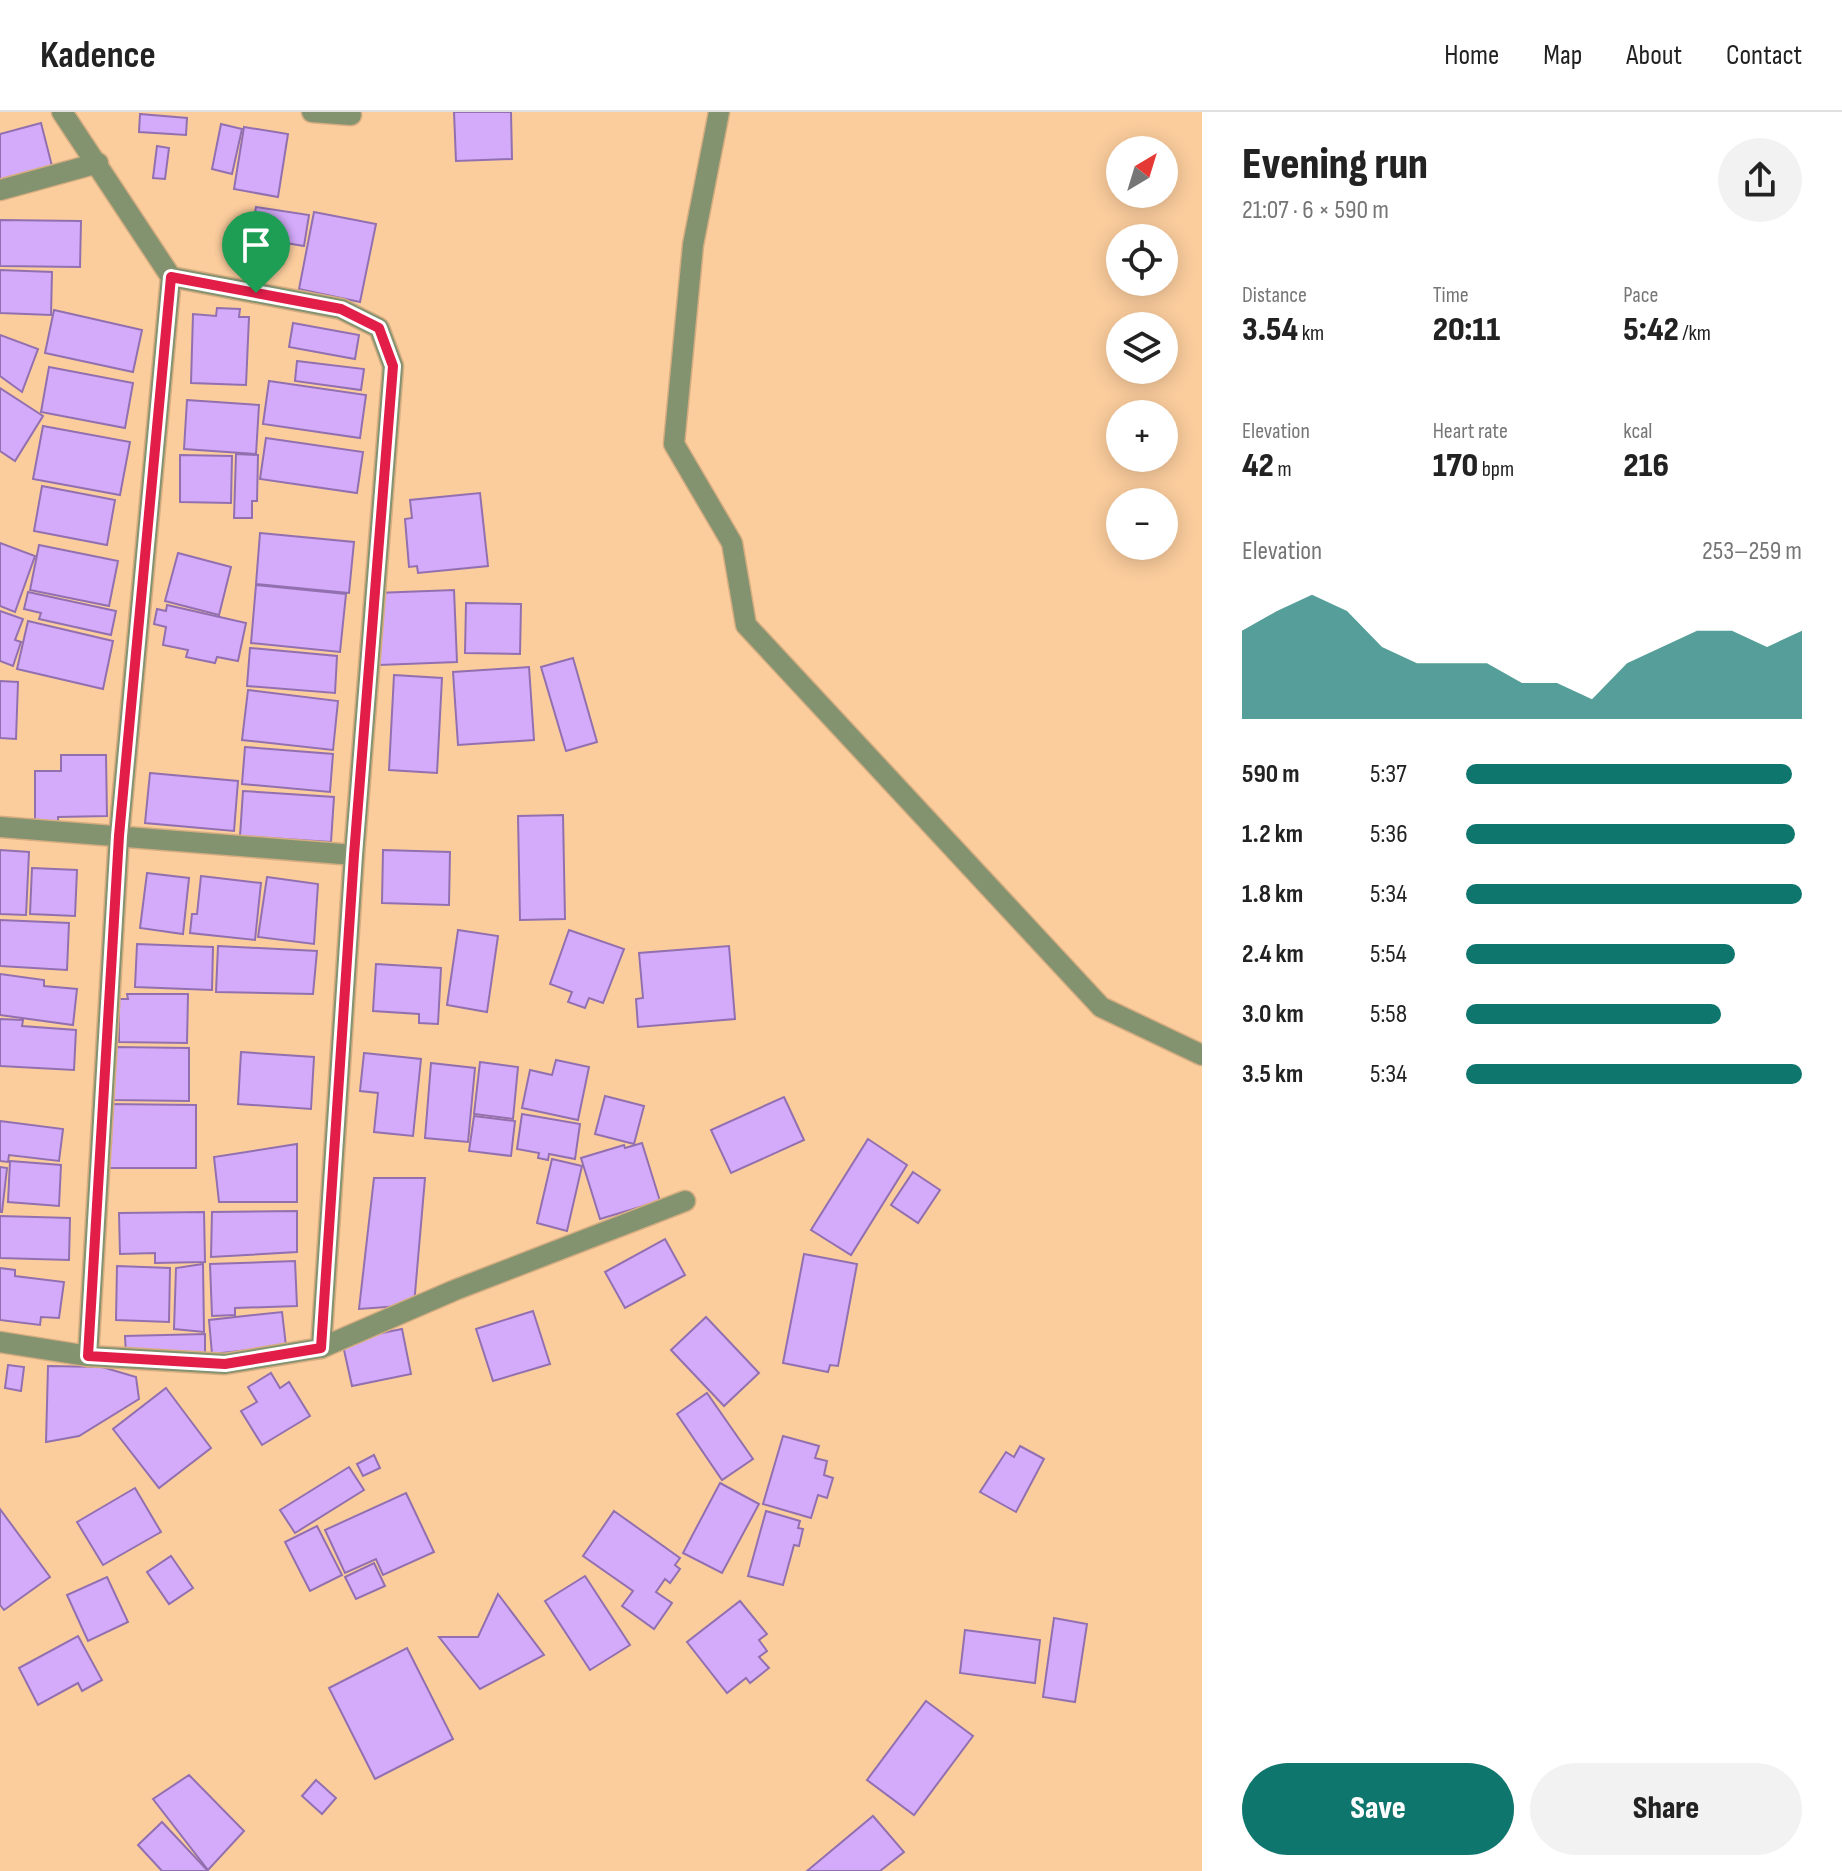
<!DOCTYPE html>
<meta charset="utf-8">
<style>
body{margin:0;font-family:"Sofia Sans Condensed",sans-serif;background:#f2f2f2;color:#222;height:100vh;display:flex;flex-direction:column;font-size:30px;white-space:nowrap}
*{box-sizing:border-box;margin:0}
p{font-size:26px;color:#767676}
.icon{flex:none;width:44px;height:44px;fill:none;stroke:currentColor;stroke-width:2;stroke-linecap:round;stroke-linejoin:round}
.map{position:relative;flex:1;overflow:hidden}
.drawer{display:flex;flex-direction:column;background:#fff;width:640px}
.drawer>*{flex:none}
.needle{width:52px;rotate:38deg}
.tools{position:absolute;left:1106px;top:24px;display:grid;gap:16px}
.tools a{display:grid;place-items:center;width:72px;height:72px;border-radius:50%;background:#fff;box-shadow:0 4px 20px #0003;font-size:40px}
.pin{position:absolute;display:grid;place-items:center;width:68px;height:68px;color:#fff;margin:-82px -34px;border-radius:50% 50% 50% 0;rotate:-45deg;box-shadow:0 0 8px #0007}
.pin .icon{rotate:45deg}
.round{display:grid;place-items:center;flex:none;width:84px;height:84px;border-radius:42px;background:#f2f2f2}
.overview{display:flex;align-items:center;justify-content:space-between;height:136px;padding:0 40px}
h1{font-size:44px;font-weight:800;line-height:60px}
.figures{display:grid;grid-template-columns:repeat(3,1fr);gap:12px;height:136px;padding:8px 40px}
.figures div{display:grid;align-content:center}
.figures b{font-size:34px;font-weight:800}
.figures small{font-size:22px;font-weight:400}
.figures p{font-size:22px}
.chart{height:224px;padding:16px 40px}
.chart p{display:flex;justify-content:space-between}
.chart svg{width:100%;height:144px;margin-top:8px;fill:#0f766e;opacity:.7}
.action{display:flex;gap:16px;margin-top:auto;padding:16px 40px}
.action a{flex:1;height:92px;border-radius:48px;background:#0f766e;color:#fff;font-size:32px;font-weight:800;line-height:92px;text-align:center}
.action a+a{background:#f2f2f2;color:#222}
ul{padding:0 40px;list-style:none;font-size:26px}
li{display:grid;grid-template-columns:128px 96px 1fr;align-items:center;height:60px}
li i{height:20px;border-radius:10px;background:#0f766e}
header{display:flex;align-items:center;gap:48px;box-sizing:border-box;height:112px;padding:0 40px;background:#fff;border-bottom:2px solid #e0e0e0}
header strong{font-size:38px}
nav{display:flex;gap:44px;margin-inline-start:auto;font-size:28px}
main{display:flex;flex:1;min-height:0}
.map>svg:first-child{display:block}
</style>
<header>
<strong>Kadence</strong>
<nav><a>Home</a><a>Map</a><a>About</a><a>Contact</a></nav>
</header>
<main>
<div class="map">
<svg width="1202" height="1759" viewBox="0 0 1202 1759">
<rect width="100%" height="100%" fill="#fbcd9d"/>
<g fill="#d4abfa" stroke="#9270b0" stroke-width="2">
<path d="M454,0h57l1,47 -56,2z"/>
<path d="M140,2l47,4 -1,17 -47,-3z"/>
<path d="M41,11l11,43 -52,14v-46z"/>
<path d="M221,12l21,5 -10,45 -20,-5z"/>
<path d="M244,15l44,7 -10,63 -44,-8z"/>
<path d="M157,34l12,2 -4,31 -12,-1z"/>
<path d="M256,95l53,8 -5,31 -53,-9z"/>
<path d="M314,100l62,12 -16,78 -61,-13z"/>
<path d="M0,108l81,1 -1,46 -80,-1z"/>
<path d="M0,158l52,2 -1,43 -51,-2z"/>
<path d="M217,196l23,1 -1,8h10l-3,68 -55,-2 2,-69 23,2z"/>
<path d="M54,198l88,20 -9,42 -88,-19z"/>
<path d="M293,211l66,12 -4,24 -66,-12z"/>
<path d="M0,223l38,14 -16,43 -22,-16z"/>
<path d="M297,249l67,8 -3,21 -66,-9z"/>
<path d="M49,255l84,16 -8,45 -84,-16z"/>
<path d="M269,269l97,14 -6,43 -97,-14z"/>
<path d="M0,276l43,28 -28,45 -15,-10z"/>
<path d="M187,288l72,5 -3,49 -72,-5z"/>
<path d="M43,314l87,16 -10,53 -87,-16z"/>
<path d="M266,326l97,14 -6,41 -97,-14z"/>
<path d="M236,342l22,1 -1,46h-5v17h-18z"/>
<path d="M180,343l52,1 -1,47 -51,-1z"/>
<path d="M42,374l73,14 -8,45 -73,-14z"/>
<path d="M480,381l8,73 -70,7 -1,-7 -8,1 -4,-48 7,-1 -2,-18z"/>
<path d="M260,421l94,9 -5,51 -93,-9z"/>
<path d="M0,431l35,13 -20,56 -15,-6z"/>
<path d="M39,433l79,16 -9,45 -79,-16z"/>
<path d="M178,441l53,14 -12,48 -54,-14z"/>
<path d="M256,473l90,9 -6,58 -89,-9z"/>
<path d="M454,478l3,72 -78,3 -3,-72z"/>
<path d="M28,480l88,19 -5,24 -72,-16 2,-6 -17,-4z"/>
<path d="M466,491l55,1 -1,50 -55,-1z"/>
<path d="M167,493l79,18 -8,38 -21,-4 -2,6 -29,-6 2,-7 -25,-5 3,-18 -12,-3 3,-15 9,2z"/>
<path d="M0,499l23,8 -8,21 6,2 -8,24 -13,-5z"/>
<path d="M28,509l85,20 -10,48 -86,-20z"/>
<path d="M250,536l87,8 -2,37 -88,-7z"/>
<path d="M573,546l24,84 -31,9 -25,-84z"/>
<path d="M529,555l5,73 -76,5 -5,-73z"/>
<path d="M394,563l48,3 -5,95 -48,-3z"/>
<path d="M0,569l18,1 -2,57 -16,-1z"/>
<path d="M248,578l90,11 -5,49 -91,-10z"/>
<path d="M245,635l88,7 -3,38 -88,-8z"/>
<path d="M61,643h45l1,61 -49,1v5l-23,1v-52h26z"/>
<path d="M150,661l88,8 -4,50 -89,-8z"/>
<path d="M243,679l91,6 -3,45 -91,-6z"/>
<path d="M563,703l2,104 -45,1 -2,-104z"/>
<path d="M0,738l29,2 -3,63 -26,-1z"/>
<path d="M383,738l67,2 -1,53 -67,-2z"/>
<path d="M32,756l45,2 -2,46 -45,-2z"/>
<path d="M147,761l42,5 -6,56 -43,-6z"/>
<path d="M201,764l60,7 -6,57 -65,-7 2,-19h5z"/>
<path d="M267,765l51,7 -4,60 -56,-7z"/>
<path d="M0,808l69,3 -2,47 -67,-4z"/>
<path d="M458,818l40,6 -11,76 -40,-7z"/>
<path d="M569,818l55,19 -21,54 -14,-5 -4,10 -17,-6 4,-10 -22,-8z"/>
<path d="M137,832l76,3 -1,43 -77,-3z"/>
<path d="M218,834l99,5 -4,43 -97,-2z"/>
<path d="M729,834l6,73 -97,8 -2,-28 7,-1 -4,-45z"/>
<path d="M376,852l65,4 -3,56 -19,-1v-9l-46,-3z"/>
<path d="M0,862l44,6v6l33,3 -4,36 -73,-10z"/>
<path d="M127,882h61l-1,49 -68,-1v-43h9z"/>
<path d="M0,907l23,1 -1,6 54,4 -2,40 -74,-4z"/>
<path d="M114,935l75,1v53l-75,-1z"/>
<path d="M241,940l73,5 -3,52 -73,-5z"/>
<path d="M364,941l57,6 -8,77 -39,-4 4,-39 -18,-2z"/>
<path d="M556,948l33,7 -11,53 -56,-12 8,-38 22,5z"/>
<path d="M480,950l38,5 -5,52 -39,-5z"/>
<path d="M431,951l44,5 -7,74 -43,-4z"/>
<path d="M605,984l39,10 -10,38 -39,-10z"/>
<path d="M784,985l20,43 -73,33 -20,-43z"/>
<path d="M107,992l89,1v63h-89z"/>
<path d="M522,1002l58,10 -5,35 -26,-5 -1,6 -10,-2 1,-5 -22,-4z"/>
<path d="M474,1004l41,5 -4,35 -42,-5z"/>
<path d="M0,1009l63,8 -4,32 -50,-6 -1,7 -8,-1z"/>
<path d="M868,1027l39,26 -56,90 -40,-25z"/>
<path d="M642,1031l18,58 -60,18 -19,-61 43,-13 1,3z"/>
<path d="M297,1032v58h-78l-5,-45z"/>
<path d="M552,1047l30,7 -15,65 -30,-8z"/>
<path d="M10,1049l51,4 -2,41 -51,-4z"/>
<path d="M0,1055l7,1 -5,44h-2z"/>
<path d="M913,1060l27,18 -22,33 -27,-18z"/>
<path d="M374,1066h51l-11,127 -55,4z"/>
<path d="M297,1099v41l-86,5 1,-45z"/>
<path d="M204,1100l1,50 -50,1v-10l-35,1 -1,-41z"/>
<path d="M0,1104l70,2 -1,42 -69,-2z"/>
<path d="M665,1127l20,36 -60,33 -20,-36z"/>
<path d="M804,1142l53,10 -19,102 -8,-1 -2,7 -45,-9z"/>
<path d="M295,1149l2,45 -62,2v7l-23,1 -2,-52z"/>
<path d="M203,1152l1,68 -30,-3 2,-61z"/>
<path d="M117,1154l53,2 -1,54 -53,-2z"/>
<path d="M0,1156l15,2v6l49,6 -5,36 -18,-1 -1,8 -40,-5z"/>
<path d="M533,1199l17,53 -57,17 -17,-52z"/>
<path d="M282,1200l4,34 -74,8 -3,-34z"/>
<path d="M706,1205l53,56 -35,33 -53,-56z"/>
<path d="M402,1217l9,45 -59,12 -10,-45z"/>
<path d="M205,1222v21l-79,1 -1,-20z"/>
<path d="M8,1253l16,2 -3,24 -16,-3z"/>
<path d="M48,1254l54,1 34,10 3,22 -60,37 -33,6z"/>
<path d="M271,1261l9,15 9,-6 21,34 -48,29 -21,-34 16,-9 -9,-15z"/>
<path d="M166,1276l45,60 -52,40 -46,-59z"/>
<path d="M707,1281l46,66 -31,21 -45,-66z"/>
<path d="M783,1324l36,10 -4,12 12,3 -3,14 9,3 -6,20 -9,-3 -7,23 -48,-14z"/>
<path d="M1020,1334l24,13 -28,53 -36,-20 26,-40 8,5z"/>
<path d="M374,1343l6,13 -17,8 -6,-12z"/>
<path d="M349,1355l15,23 -69,43 -15,-23z"/>
<path d="M720,1371l39,21 -37,69 -39,-20z"/>
<path d="M135,1376l26,44 -58,33 -26,-43z"/>
<path d="M406,1381l28,59 -51,23 -7,-16 -31,14 -20,-43z"/>
<path d="M0,1397l50,68 -46,33 -4,-5z"/>
<path d="M614,1399l66,47 -5,7 5,4 -10,14 -5,-4 -9,13 16,11 -18,26 -32,-23 11,-15 -50,-35z"/>
<path d="M766,1399l34,10 -2,7 5,1 -4,17 -5,-1 -11,40 -35,-9z"/>
<path d="M317,1414l25,49 -32,16 -25,-49z"/>
<path d="M171,1444l22,32 -24,16 -22,-32z"/>
<path d="M374,1451l11,23 -29,13 -11,-22z"/>
<path d="M585,1464l45,69 -40,25 -45,-69z"/>
<path d="M107,1465l21,45 -40,19 -21,-46z"/>
<path d="M498,1482l46,61 -64,34 -41,-52h39z"/>
<path d="M740,1489l27,33 -8,6 8,11 -8,6 10,11 -19,15 -4,-5 -19,15 -40,-51z"/>
<path d="M1054,1506l33,6 -12,78 -32,-5z"/>
<path d="M965,1518l75,10 -5,43 -75,-10z"/>
<path d="M78,1524l24,44 -20,11 -4,-8 -40,22 -19,-37z"/>
<path d="M407,1536l46,91 -78,40 -46,-91z"/>
<path d="M926,1589l47,35 -59,79 -47,-35z"/>
<path d="M189,1663l55,56 -36,39 -55,-71z"/>
<path d="M316,1668l20,18 -14,16 -20,-18z"/>
<path d="M873,1704l31,36 -24,19h-73z"/>
<path d="M162,1710l46,49h-46l-24,-26z"/>
</g>
<g fill="none" stroke-linecap="round" stroke-linejoin="round">
<defs>
<g id="minor">
<path d="M62,0l109,165 -52,559 -31,520"/>
<path d="M312,0l39,3"/>
<path d="M719,0l-26,133 -19,199 58,99 14,82 355,382 101,48"/>
<path d="M0,78l98,-27"/>
<path d="M171,165l170,32 38,19 14,38 -39,489 -33,493"/>
<path d="M0,715l354,28"/>
<path d="M0,1230l88,14 137,8 96,-16 134,-58 230,-89"/>
</g>
</defs>
<use href="#minor" stroke="#d6ad81" stroke-width="23"/>
<use href="#minor" stroke="#839370" stroke-width="20"/>
</g>
<g fill="none" stroke-linecap="round" stroke-linejoin="round">
<defs>
<path id="route" d="M171,165l170,32 38,19 14,38 -39,489 -33,493 -96,16 -137,-8 31,-520z"/>
</defs>
<use href="#route" stroke="#fff" stroke-width="16"/>
<use href="#route" stroke="#e11d48" stroke-width="10"/>
</g>
</svg>
<div class="tools">
<a><svg class="needle" viewBox="-14 -14 28 28"><path d="M0-13l5 13h-10z" fill="#e53935"/><path d="M0 13l5-13h-10z" fill="#767676"/></svg></a>
<a><svg class="icon" aria-label="locate" viewBox="0 0 24 24"><circle cx="12" cy="12" r="6"/><path d="M12 2v4M12 18v4M2 12h4M18 12h4"/></svg></a>
<a><svg class="icon" aria-label="layers" viewBox="0 0 24 24"><path d="M12 4l9 5-9 5-9-5zM3 14l9 5 9-5"/></svg></a>
<a>+</a>
<a>−</a>
</div>
<div class="pin" style="left:256px;top:181px;background:#1e9e55"><svg class="icon" aria-label="arrive" viewBox="0 0 24 24"><path d="M6 21V4h12l-3 4 3 4H6"/></svg></div>
</div>
<section class="drawer">
<div class="overview"><div><h1>Evening run</h1><p>21:07 · 6 × 590 m</p></div><a class="round"><svg class="icon" aria-label="share" viewBox="0 0 24 24"><path d="M12 15V3M7 8l5-5 5 5M5 13v7h14v-7"/></svg></a></div>
<div class="figures">
<div><p>Distance</p><b>3.54<small> km</small></b></div>
<div><p>Time</p><b>20:11</b></div>
<div><p>Pace</p><b>5:42<small> /km</small></b></div>
</div>
<div class="figures">
<div><p>Elevation</p><b>42<small> m</small></b></div>
<div><p>Heart rate</p><b>170<small> bpm</small></b></div>
<div><p>kcal</p><b>216</b></div>
</div>
<div class="chart"><p><span>Elevation</span>253–259 m</p>
<svg viewBox="0 0 160 44" preserveAspectRatio="none"><path d="M0 44V17L10 11L20 6L30 11L40 22L50 27L60 27L70 27L80 33L90 33L100 38L110 27L120 22L130 17L140 17L150 22L160 17V44z"/></svg>
</div>
<ul>
<li><b>590 m</b>5:37<i style="width:97%"></i></li>
<li><b>1.2 km</b>5:36<i style="width:98%"></i></li>
<li><b>1.8 km</b>5:34<i style="width:100%"></i></li>
<li><b>2.4 km</b>5:54<i style="width:80%"></i></li>
<li><b>3.0 km</b>5:58<i style="width:76%"></i></li>
<li><b>3.5 km</b>5:34<i style="width:100%"></i></li>
</ul>
<div class="action"><a>Save</a><a>Share</a></div>
</section>
</main>
